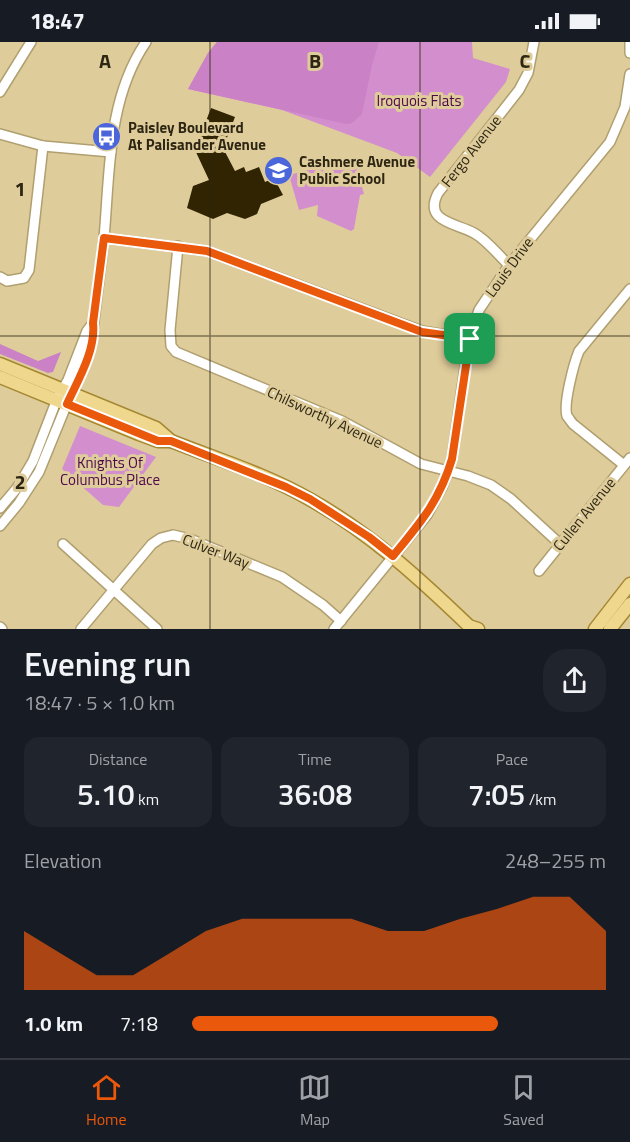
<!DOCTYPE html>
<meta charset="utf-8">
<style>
body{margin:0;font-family:"Titillium Web",sans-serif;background:#20242c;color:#f1f3f6;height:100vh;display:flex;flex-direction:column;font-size:22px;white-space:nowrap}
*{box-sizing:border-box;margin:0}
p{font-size:20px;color:#9ea1a6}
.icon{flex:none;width:33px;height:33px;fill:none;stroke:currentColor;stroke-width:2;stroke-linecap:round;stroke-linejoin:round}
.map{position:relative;height:587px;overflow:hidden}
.side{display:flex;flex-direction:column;background:#171b24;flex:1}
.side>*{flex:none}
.pin{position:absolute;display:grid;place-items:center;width:51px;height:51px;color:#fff;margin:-26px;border-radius:12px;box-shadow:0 3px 9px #0006}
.round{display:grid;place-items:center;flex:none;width:63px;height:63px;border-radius:24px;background:#20242c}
.summary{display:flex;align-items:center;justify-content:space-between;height:102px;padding:0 24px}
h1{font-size:33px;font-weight:600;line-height:45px}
.stats{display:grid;grid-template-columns:repeat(3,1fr);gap:9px;height:102px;padding:6px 24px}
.stats div{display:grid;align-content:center;border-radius:15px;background:#20242c;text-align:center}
.stats b{font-size:30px;font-weight:600}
.stats small{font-size:16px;font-weight:400}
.stats p{font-size:16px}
.chart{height:168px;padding:12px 24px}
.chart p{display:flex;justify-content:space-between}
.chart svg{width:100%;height:108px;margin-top:6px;fill:#ea580c;opacity:.7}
ul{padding:0 24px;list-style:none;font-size:20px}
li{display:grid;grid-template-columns:96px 72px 1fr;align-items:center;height:45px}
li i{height:15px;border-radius:8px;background:#ea580c}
.status{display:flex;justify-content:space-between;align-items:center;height:42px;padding:0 30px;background:#171b24;direction:ltr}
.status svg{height:16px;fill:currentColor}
.tab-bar{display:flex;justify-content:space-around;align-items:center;height:84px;border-top:2px solid #363941;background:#171b24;font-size:16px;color:#9ea1a6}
.tab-bar a{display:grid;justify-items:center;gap:3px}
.tab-bar .on{color:#ea580c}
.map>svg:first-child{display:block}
</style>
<div class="status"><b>18:47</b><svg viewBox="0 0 49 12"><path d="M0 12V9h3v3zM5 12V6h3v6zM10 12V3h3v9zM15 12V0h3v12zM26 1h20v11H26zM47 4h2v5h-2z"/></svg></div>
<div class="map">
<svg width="630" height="587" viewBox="0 0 630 587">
<rect width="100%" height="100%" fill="#dfcc9b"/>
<g fill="#d38fcd">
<path d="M217,0h255l1,16 37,11 -4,13 -76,95 -33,-24 -115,-43 -94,-21 20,-36z"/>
<path d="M354,116l10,36 -4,1 -6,34 -3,2 -34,-15 1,-11 -19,5 -10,-35z"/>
<path d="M80,384l76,31 -37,50 -16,-2 -41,-36z"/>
</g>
<g fill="#cb81c5">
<path d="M217,0h162l-7,23 -10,49 -10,9 -6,1 -158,-35 20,-36z"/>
<path d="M0,302l38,17 23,-9 -8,20 -5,1 -48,-19z"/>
</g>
<path fill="#302403" d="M211,66l24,9 -12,31 12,23 9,-4 2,5 13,-5 6,15 9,-4 9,17 -22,9 -4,10 -12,5 -18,-6 -14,6 -26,-11 6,-22 16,-6 -14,-30z"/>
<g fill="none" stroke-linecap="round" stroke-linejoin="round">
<defs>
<g id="minor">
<path d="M630,0v11"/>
<path d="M0,50l31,-50"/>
<path d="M0,92l43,12 68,6"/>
<path d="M104,196l103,13 215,80 47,8"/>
<path d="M178,204l-8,84 1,16 5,6 166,69 79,43 47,12 23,9 20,14 49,45"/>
<path d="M509,223c-11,-10 -22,-25 -35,-32 -18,-10 -51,-11 -36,-40l81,-103 9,-17 6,-31"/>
<path d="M0,235l7,4 17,-3 5,-8 14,-124"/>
<path d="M624,423l-51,-41c-1,-1 -5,-7 -6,-8 -4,-12 7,-53 12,-65l51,-62"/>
<path d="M0,466l17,-20 16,-27 24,-62 11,-19 19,-49 6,-8"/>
<path d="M0,484l19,-23 20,-31 49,-120c4,-11 5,-20 6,-31 3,-28 7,-55 10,-83 6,-66 3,-139 42,-196"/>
<path d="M63,502l94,85"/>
<path d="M539,529l91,-113"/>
<path d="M0,585l2,2"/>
<path d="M81,587l71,-85 9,-6 12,-3 17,4 92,38 41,28 18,16"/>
<path d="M334,587l93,-114 15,-28 10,-28 17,-120 10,-29 30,-45 101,-123 15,-35 5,-33"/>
</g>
<g id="major">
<path d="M0,322l156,64 15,13c46,18 97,34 140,59 59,33 109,79 158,126l9,3"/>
<path d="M0,335l139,57 19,7h13"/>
<path d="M595,587l35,-45"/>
<path d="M610,587l20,-25"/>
</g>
</defs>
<use href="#minor" stroke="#b09f6f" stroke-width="12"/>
<use href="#major" stroke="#a58832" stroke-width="15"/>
<use href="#minor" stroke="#fff" stroke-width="9"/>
<use href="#major" stroke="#f0d78e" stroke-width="12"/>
</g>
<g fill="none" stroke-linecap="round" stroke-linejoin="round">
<defs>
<path id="route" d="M104,196l103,13 215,81 48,7 -18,120c-13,43 -32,64 -59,97l-24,-19 -59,-38 -24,-12 -115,-46h-13l-91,-37c11,-24 29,-54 26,-81z"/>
</defs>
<use href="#route" stroke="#fff" stroke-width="12"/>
<use href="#route" stroke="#ea580c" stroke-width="8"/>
</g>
<path fill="none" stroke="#2d2613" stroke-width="1.5" stroke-opacity="0.55" d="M210,0v587M420,0v587M0,294h630"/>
<defs>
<symbol id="bus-disc" viewBox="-11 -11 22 22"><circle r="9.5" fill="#4b66da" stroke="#dfcc9b"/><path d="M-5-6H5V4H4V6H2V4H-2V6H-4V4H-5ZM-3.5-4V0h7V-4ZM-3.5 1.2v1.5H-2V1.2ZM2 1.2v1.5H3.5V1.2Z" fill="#fff"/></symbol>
<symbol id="school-disc" viewBox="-11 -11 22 22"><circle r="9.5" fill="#4b66da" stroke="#dfcc9b"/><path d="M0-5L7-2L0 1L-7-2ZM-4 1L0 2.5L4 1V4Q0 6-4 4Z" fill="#fff"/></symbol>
</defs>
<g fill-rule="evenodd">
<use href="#bus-disc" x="90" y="78" width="33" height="33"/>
<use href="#school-disc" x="262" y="112" width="33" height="33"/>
</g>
<g text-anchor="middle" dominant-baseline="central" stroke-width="6" stroke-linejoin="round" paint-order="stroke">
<g font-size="15" fill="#4d074b" stroke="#dfcc9b">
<text x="419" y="58">Iroquois Flats</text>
<text x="110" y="420">Knights Of<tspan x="110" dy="17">Columbus Place</tspan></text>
</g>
<g font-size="15" font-weight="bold" fill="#2d2613" stroke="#dfcc9b" text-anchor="start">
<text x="128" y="85">Paisley Boulevard<tspan x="128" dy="17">At Palisander Avenue</tspan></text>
<text x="299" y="119">Cashmere Avenue<tspan x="299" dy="17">Public School</tspan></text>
</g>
<g font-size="15" fill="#2d2613" stroke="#dfcc9b">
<text transform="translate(471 109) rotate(-52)">Fergo Avenue</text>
<text transform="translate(509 225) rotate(-54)">Louis Drive</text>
<text transform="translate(325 375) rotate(25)">Chilsworthy Avenue</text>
<text transform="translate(584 472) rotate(-51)">Cullen Avenue</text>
<text transform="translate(216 509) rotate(21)">Culver Way</text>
</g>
</g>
<g font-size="20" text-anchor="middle" font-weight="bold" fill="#2d2613" stroke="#dfcc9b" stroke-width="6" stroke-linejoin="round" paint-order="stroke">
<text x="105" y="26">A</text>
<text x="315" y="26">B</text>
<text x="525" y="26">C</text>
<text x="20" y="154">1</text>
<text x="20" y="447">2</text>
</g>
</svg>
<div class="pin" style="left:470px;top:297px;background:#1e9e55"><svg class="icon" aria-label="arrive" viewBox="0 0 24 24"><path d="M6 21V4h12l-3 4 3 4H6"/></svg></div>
</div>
<section class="side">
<div class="summary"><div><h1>Evening run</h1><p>18:47 · 5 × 1.0 km</p></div><a class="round"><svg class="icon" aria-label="share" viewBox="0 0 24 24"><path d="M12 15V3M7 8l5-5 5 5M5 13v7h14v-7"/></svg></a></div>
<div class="stats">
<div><p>Distance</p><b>5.10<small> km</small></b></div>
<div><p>Time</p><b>36:08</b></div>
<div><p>Pace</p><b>7:05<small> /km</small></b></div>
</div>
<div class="chart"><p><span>Elevation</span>248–255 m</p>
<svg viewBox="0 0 160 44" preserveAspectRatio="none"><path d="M0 44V20L10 29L20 38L30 38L40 29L50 20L60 15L70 15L80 15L90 15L100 20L110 20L120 15L130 11L140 6L150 6L160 20V44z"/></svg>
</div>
<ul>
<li><b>1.0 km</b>7:18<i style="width:74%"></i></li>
</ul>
</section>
<nav class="tab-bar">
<a class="on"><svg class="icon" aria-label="home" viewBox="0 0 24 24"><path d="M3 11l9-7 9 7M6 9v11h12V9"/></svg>Home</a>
<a><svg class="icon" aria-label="map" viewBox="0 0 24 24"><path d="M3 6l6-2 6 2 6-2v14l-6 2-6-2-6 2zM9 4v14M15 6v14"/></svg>Map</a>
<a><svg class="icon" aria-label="saved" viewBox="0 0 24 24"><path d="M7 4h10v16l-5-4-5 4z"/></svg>Saved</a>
</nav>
